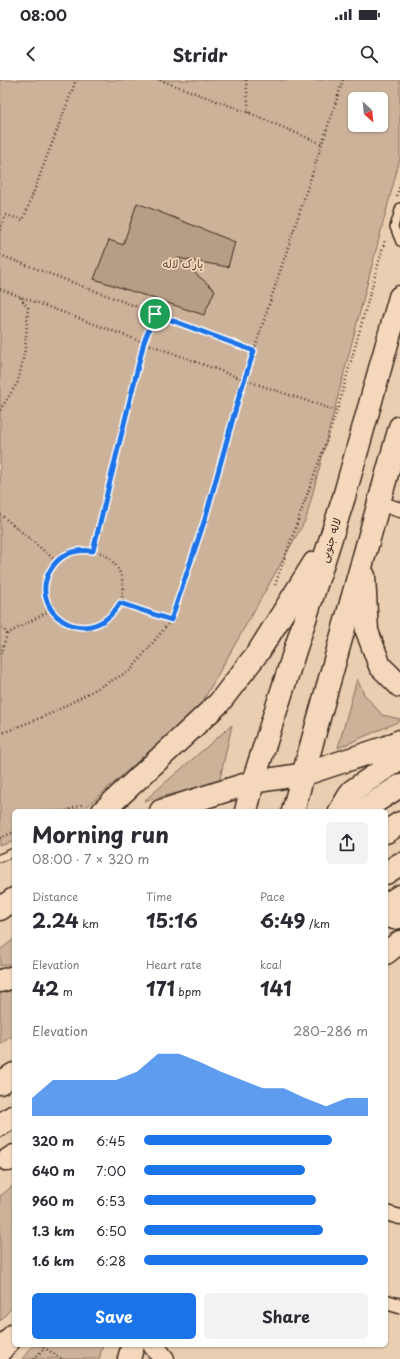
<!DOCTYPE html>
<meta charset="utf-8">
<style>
body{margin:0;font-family:"Playpen Sans","Playpen Sans Arabic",sans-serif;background:#f2f2f3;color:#2b2b33;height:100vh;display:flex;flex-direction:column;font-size:15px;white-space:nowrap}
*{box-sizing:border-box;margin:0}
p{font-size:13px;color:#7c7c81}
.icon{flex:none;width:22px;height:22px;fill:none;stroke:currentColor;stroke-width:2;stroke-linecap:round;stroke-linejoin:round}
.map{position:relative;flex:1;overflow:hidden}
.panel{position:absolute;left:12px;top:729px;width:376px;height:538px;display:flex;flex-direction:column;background:#fff;border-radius:6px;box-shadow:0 1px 3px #0004}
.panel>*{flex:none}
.needle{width:26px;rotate:153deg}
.fabs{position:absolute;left:348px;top:12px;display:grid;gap:8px}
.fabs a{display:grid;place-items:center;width:40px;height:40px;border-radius:6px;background:#fff;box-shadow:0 1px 3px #0004;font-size:20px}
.pin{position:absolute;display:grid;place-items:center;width:34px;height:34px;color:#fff;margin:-17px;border:2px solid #fff;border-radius:50%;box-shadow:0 1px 4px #0007}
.round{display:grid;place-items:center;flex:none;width:42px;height:42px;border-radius:6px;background:#f2f2f3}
.summary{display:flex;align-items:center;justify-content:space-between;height:68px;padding:0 20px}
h1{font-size:22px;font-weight:700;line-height:30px}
.stats{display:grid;grid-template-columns:repeat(3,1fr);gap:6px;height:68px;padding:4px 20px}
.stats div{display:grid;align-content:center}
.stats b{font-size:20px;font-weight:700}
.stats small{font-size:11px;font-weight:400}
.stats p{font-size:11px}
.chart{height:112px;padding:8px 20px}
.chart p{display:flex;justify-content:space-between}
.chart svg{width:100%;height:72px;margin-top:4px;fill:#1a73e8;opacity:.7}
.primary-button{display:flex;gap:8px;margin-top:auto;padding:8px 20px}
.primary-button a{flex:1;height:46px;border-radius:6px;background:#1a73e8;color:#fff;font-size:16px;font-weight:700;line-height:46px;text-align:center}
.primary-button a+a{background:#f2f2f3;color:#2b2b33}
ul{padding:0 20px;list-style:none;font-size:13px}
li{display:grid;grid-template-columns:64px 48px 1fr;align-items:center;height:30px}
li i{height:10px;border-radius:5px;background:#1a73e8}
.status{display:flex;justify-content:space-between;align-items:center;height:28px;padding:0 20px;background:#fff;direction:ltr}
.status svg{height:11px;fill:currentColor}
header{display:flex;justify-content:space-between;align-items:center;height:52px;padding:0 20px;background:#fff;font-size:18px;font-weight:700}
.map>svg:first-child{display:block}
</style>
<div class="status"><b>08:00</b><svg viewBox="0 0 49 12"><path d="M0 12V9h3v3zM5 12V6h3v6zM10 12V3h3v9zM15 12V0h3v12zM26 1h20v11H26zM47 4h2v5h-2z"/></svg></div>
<header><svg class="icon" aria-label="back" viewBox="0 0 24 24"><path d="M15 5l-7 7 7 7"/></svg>Stridr<svg class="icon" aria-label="search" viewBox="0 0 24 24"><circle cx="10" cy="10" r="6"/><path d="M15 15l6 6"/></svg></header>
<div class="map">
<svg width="400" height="1279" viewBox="0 0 400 1279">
<rect width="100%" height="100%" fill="#eaceb2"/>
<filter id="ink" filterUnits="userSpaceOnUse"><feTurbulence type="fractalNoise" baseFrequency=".025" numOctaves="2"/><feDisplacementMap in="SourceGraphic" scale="8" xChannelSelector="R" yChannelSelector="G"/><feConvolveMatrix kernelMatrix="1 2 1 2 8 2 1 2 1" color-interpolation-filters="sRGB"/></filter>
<g filter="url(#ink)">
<g fill="#cdb29a" stroke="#846e5c" fill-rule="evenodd">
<path d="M0,0h400v78l-94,361 -106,187 -118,105h-68v30l-14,5zM355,19h26v26h-26z"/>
<path d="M357,599l7,15 18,21 18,4v2l-62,27z"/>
<path d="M232,645l-13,58 -75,18z"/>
<path d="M14,859v24l-14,3v-16z"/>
<path d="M14,910v45l-14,9v-52z"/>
<path d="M14,1105v120l-14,16v-125z"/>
<path d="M33,1265h70l-4,14h-77z"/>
</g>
<path fill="#b69d86" stroke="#3b2a1e" d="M137,123l98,39 -7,25 -51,-9 38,32 -11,25 -110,-36 15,-39 14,5z"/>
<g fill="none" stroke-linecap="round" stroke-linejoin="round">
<defs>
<g id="lane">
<path d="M400,127l-6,20 6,15"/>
<path d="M0,778l14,-6"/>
</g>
<g id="street">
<path d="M379,423l21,7"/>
<path d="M386,1133l14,4"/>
<path d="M386,1222l14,4"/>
</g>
<path id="secondary" d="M153,1265l11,14"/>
<g id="primary">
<path d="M364,496l3,55 13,35 20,20"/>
<path d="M103,731l116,-108 40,-52 55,-88"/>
<path d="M246,731l7,-29 91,-285 56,-200"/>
<path d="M293,731l107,-384"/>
<path d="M340,731l12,-20 48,-33"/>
<path d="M386,835l8,3 6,-1"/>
<path d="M386,873l14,-11"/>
<path d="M0,1271l14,-16"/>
<path d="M129,1279l4,-14"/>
</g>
<g id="highway">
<path d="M161,731l92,-29 52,-8 82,-27 13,-6"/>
<path d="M361,731l39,-25"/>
<path d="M386,752l14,-9"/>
<path d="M386,793l14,-9"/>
<path d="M386,825l14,-9"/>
<path d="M0,829l14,-10"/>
<path d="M0,901l14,-4"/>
<path d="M0,1003l14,-9"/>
<path d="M0,1045l14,-9"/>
<path d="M8,1080l6,-4"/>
</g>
</defs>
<use href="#lane" stroke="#3b2a1e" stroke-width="10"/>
<use href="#street" stroke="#3b2a1e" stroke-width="17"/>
<use href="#secondary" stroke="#3b2a1e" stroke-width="23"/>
<use href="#primary" stroke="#3b2a1e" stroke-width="25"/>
<use href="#highway" stroke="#3b2a1e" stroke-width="25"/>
<g stroke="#3b2a1e" stroke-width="2.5" stroke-dasharray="1 3" stroke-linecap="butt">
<path d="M160,0l89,33 73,31"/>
<path d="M246,0l3,33"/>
<path d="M397,116l3,-12"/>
<path d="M0,150l6,-15 17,5 53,-140"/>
<path d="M0,175l254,96"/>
<path d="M0,209l245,91 92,31"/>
<path d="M0,330l18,-28 7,-32 3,-42 -8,-11"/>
<path d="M0,434l56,47"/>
<circle cx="84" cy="508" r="39"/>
<path d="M93,471l51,-209 11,-28"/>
<path d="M275,505l62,-174 48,-171"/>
<path d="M120,523l51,17"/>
<path d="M0,544l7,10 -7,23"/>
<path d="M7,554l44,-24"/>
<path d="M0,654l52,-21 79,-43 40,-50 34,-101 35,-126 103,-313"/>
<path d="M66,731l18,-7"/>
<path d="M0,758l14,-6"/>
<path d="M40,1265l22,14"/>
<path d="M34,1279l10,-11"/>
</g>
<use href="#lane" stroke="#f5d8bc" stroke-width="7"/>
<use href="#street" stroke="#f5d8bc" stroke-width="14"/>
<use href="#secondary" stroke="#f5d8bc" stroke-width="20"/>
<use href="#primary" stroke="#f5d8bc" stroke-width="22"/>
<use href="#highway" stroke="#f5d8bc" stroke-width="22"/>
</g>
</g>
<g fill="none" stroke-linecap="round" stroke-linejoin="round" filter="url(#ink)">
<defs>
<path id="route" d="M155,234l99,37 -14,42 -35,126 -34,101 -51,-17c-33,54 -98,5 -67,-37 10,-14 24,-17 40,-15l51,-209z"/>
</defs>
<use href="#route" stroke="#fff" stroke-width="8"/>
<use href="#route" stroke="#1a73e8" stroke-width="5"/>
</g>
<g text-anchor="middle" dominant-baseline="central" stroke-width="3.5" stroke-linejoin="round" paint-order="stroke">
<g font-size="11" fill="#584537" stroke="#f5d8bc">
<text x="183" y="183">پارک لاله</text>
</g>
<g font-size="11" fill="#3b2a1e" stroke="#f5d8bc">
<text transform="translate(330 460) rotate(-72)">لاله جنوبی</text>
</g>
</g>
</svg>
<div class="fabs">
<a><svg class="needle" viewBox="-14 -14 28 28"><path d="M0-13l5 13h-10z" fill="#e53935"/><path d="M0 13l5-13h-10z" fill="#7c7c81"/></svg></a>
</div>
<div class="pin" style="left:155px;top:234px;background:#1e9e55"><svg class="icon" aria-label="arrive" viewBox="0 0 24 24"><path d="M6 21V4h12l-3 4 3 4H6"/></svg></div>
<section class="panel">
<div class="summary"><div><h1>Morning run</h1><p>08:00 · 7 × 320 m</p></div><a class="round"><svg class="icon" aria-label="share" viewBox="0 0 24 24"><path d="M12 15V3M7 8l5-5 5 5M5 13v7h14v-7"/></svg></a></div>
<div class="stats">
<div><p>Distance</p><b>2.24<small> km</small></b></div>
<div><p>Time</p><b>15:16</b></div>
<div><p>Pace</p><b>6:49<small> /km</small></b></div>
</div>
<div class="stats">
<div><p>Elevation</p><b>42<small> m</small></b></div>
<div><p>Heart rate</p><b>171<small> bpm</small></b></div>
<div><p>kcal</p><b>141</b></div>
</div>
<div class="chart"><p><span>Elevation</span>280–286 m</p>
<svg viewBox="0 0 160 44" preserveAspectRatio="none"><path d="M0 44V33L10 22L20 22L30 22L40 22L50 17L60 6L70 6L80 11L90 17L100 22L110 27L120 27L130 33L140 38L150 33L160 33V44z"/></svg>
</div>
<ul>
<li><b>320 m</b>6:45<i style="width:84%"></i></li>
<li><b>640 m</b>7:00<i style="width:72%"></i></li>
<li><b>960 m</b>6:53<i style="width:77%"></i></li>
<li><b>1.3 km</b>6:50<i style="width:80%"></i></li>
<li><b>1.6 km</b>6:28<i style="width:100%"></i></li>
</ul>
<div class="primary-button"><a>Save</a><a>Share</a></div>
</section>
</div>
